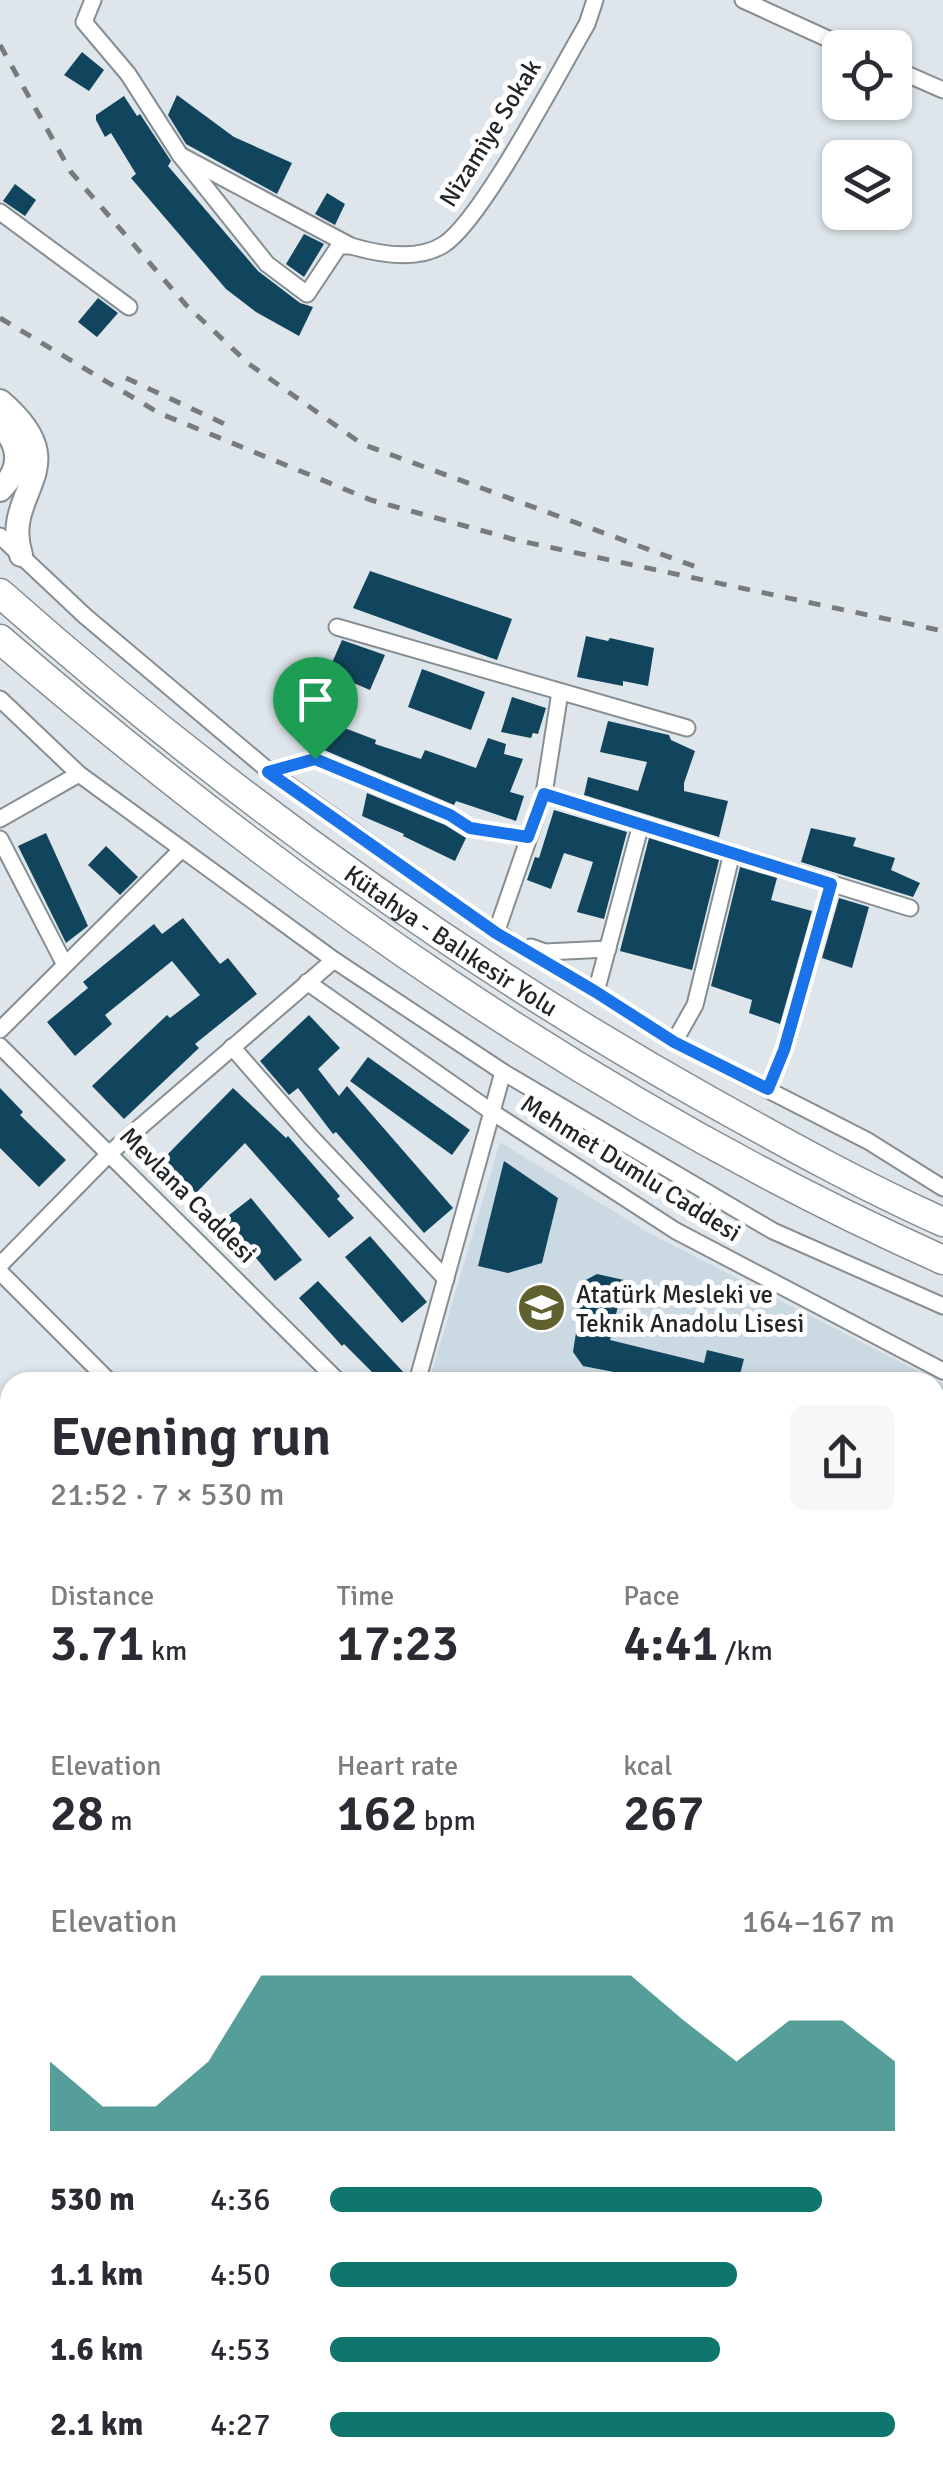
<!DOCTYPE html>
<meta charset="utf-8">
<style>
body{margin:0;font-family:Signika,sans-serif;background:#f7f7f7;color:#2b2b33;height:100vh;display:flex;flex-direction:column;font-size:38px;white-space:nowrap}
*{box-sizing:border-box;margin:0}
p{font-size:32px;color:#7c7c81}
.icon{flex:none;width:55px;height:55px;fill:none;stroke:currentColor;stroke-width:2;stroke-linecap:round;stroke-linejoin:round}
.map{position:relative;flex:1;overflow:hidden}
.panel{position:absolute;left:0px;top:1372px;width:945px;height:1112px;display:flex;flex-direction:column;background:#fff;border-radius:30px 30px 0 0;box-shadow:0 2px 8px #0004}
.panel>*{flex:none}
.tools{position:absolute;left:822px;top:30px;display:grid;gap:20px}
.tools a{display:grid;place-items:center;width:90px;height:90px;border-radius:15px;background:#fff;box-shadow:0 2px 8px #0004;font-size:50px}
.pin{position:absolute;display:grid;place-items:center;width:85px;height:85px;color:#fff;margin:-102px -42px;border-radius:50% 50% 50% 0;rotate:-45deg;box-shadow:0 0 10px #0007}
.pin .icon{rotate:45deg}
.round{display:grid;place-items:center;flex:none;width:105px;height:105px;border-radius:15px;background:#f7f7f7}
.summary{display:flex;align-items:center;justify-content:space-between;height:170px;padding:0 50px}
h1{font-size:55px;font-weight:600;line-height:75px}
.stats{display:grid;grid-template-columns:repeat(3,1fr);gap:15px;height:170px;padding:10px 50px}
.stats div{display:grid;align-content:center}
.stats b{font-size:50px;font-weight:600}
.stats small{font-size:28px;font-weight:400}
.stats p{font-size:28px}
.chart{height:280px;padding:20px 50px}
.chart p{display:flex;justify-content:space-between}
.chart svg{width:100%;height:180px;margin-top:10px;fill:#0f766e;opacity:.7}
ul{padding:0 50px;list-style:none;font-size:32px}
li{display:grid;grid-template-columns:160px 120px 1fr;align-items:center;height:75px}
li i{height:25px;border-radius:12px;background:#0f766e}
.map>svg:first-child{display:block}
</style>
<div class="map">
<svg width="943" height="2484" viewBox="0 0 943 2484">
<rect width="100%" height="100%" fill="#dee6eb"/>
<g fill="#cbd9e2">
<path d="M500,1142l149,91 294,151v264h-8v-266h-506z"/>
<path d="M935,2367l8,4v47l-8,13z"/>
</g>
<path fill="#c1c67a" d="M935,1772l8,2v64l-8,-2z"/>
<g fill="#11455d">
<path d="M82,52l22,18 -15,21 -25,-16z"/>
<path d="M177,95l57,42 58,26 -15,31 -91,-50 -18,-29z"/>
<path d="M124,96l13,20 3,-2 31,47 -3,5 90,105 42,32 13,4 -14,29 -43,-24 -30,-23 -95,-111 5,-4 -25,-41 -6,4 -9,-17v-5z"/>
<path d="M15,184l21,16 -11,16 -22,-15z"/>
<path d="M327,193l18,11 -10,21 -20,-11z"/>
<path d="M304,234l20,10 -20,33 -18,-13z"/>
<path d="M98,298l20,15 -21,24 -19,-15z"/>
<path d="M370,571l142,48 -15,41 -144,-52z"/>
<path d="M586,636l22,5 2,-3 44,10 -6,38 -25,-5v5l-46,-9z"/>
<path d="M342,640l43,15 -15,35 -42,-18z"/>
<path d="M422,669l63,23 -14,38 -63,-23z"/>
<path d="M512,697l34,11 -8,26 -5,-1 -2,5 -30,-6z"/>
<path d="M608,721l61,14 2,5 24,11 -11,32v8l44,10 -9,36 -135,-42 4,-18 50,14 9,-29 -47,-10z"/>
<path d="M334,724l42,16 -1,4 46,15 4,-9 51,18 12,-30 18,6 -2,10 19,5 -13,33 14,4 -8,25 -60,-20 -2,4 -130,-55z"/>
<path d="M367,793l78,32 21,13 -11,23 -52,-25 1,-2 -42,-18z"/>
<path d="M554,810l73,22 -23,87 -27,-7 16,-50 -29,-9 -13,36 -24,-9 8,-23 4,1z"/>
<path d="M811,828l45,10 -3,8 42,12 -4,12 29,13 -7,14 -112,-35z"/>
<path d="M46,833l42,93 -22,17 -48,-97z"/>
<path d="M649,838l70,22 -27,110 -72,-19z"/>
<path d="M106,846l32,31 -18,18 -32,-30z"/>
<path d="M740,867l37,11 -6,22 41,11 -32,113 -31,-11 3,-13 -41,-14z"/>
<path d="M839,898l30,9 -17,61 -30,-10z"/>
<path d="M183,918l37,46 8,-6 29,36 -62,50 4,4 -75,71 -32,-33 75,-71 3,3 30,-23 -28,-34 -67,54 7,9 -37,32 -28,-34 41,-34 -5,-6 71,-58 8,10z"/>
<path d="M309,1015l31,33 -22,21 21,27 8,-10 106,122 -29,25 -88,-101 -3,2 -35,-46 -9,7 -29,-34z"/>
<path d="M368,1057l102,73 -18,25 -102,-74z"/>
<path d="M0,1088l23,24 -3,3 46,45 -27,27 -39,-39z"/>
<path d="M233,1088l53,50 2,-2 52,60 -3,3 17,19 -25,20 -84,-95 -49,50 -34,-33z"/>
<path d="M504,1161l54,37 -16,65 -34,10 -30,-7z"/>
<path d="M251,1198l51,62 -27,21 -51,-62z"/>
<path d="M370,1236l57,66 -25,21 -57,-66z"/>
<path d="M597,1274l27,6 -14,60 94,23 3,-13 37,9 -6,23h-122l3,-9 -36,-7 -10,-14 11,-71z"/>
<path d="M318,1281l89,95 -1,6h-24l-38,-38 -2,2 -43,-48z"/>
</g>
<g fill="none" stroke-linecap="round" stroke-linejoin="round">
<defs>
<g id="street">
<path d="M93,0l-9,22 44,52 52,81 87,109 40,30 32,-48h12"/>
<path d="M743,0l105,48"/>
<path d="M895,69l48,21"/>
<path d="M180,155l171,91c27,8 66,15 92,-1 38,-23 117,-175 144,-221l8,-24"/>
<path d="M0,212l129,95"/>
<path d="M0,536l85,80 184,155 227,162 100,59 78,50 194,99 75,47"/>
<path d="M337,627l350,101"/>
<path d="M0,699l79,75 255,186 169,112 270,159 170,75"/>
<path d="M269,771l46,-12 135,56 20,13 58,9"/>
<path d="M544,794l366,114"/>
<path d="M0,819l79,-45"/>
<path d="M0,839l65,126"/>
<path d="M505,937l-9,-4 48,-139 16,-102"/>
<path d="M531,947l14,5 63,-3"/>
<path d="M307,982l185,130 184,119 267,140"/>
<path d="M596,992l45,-168"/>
<path d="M0,1030l182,-181"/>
<path d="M674,1042l21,-37 37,-152"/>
<path d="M0,1046l339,336"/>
<path d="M232,1047l79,90 135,142"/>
<path d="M768,1089l16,-38 47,-167"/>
<path d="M0,1265l111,-113 223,-192"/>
<path d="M0,1272l110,110"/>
<path d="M417,1382l86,-310"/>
<path d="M0,1517l10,10"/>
<path d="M935,1716l8,2"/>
<path d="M0,1753l10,-11"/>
<path d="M935,1869l8,3"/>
<path d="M0,1997l10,-10"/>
<path d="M935,2036l8,9"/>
<path d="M935,2060l8,-8"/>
<path d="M0,2062l10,7"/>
<path d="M0,2198l10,4"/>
<path d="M935,2302l8,4"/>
<path d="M0,2456l10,-19"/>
<path d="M935,2469l8,-10"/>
<path d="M706,2475v9"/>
<path d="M842,2475l26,9"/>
<path d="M499,2484l2,-9"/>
<path d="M923,2484l7,-9"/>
</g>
<g id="secondary">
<path d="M0,401c80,68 0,89 21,154"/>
<path d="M0,424c21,22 22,45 0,66"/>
<path d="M0,2260l10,5"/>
<path d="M0,2289l10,7"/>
<path d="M316,2475l17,9"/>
<path d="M367,2475l17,9"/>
</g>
<g id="highway">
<path id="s1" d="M0,593c218,193 453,364 708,507 77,43 154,86 235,122"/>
<path d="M0,639c285,245 598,467 943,621"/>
</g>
</defs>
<use href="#street" stroke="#878e92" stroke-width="19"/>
<use href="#secondary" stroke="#878e92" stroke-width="26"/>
<use href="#highway" stroke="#878e92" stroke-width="31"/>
<use href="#street" stroke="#fff" stroke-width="15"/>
<use href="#secondary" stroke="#fff" stroke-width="22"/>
<use href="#highway" stroke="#fff" stroke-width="28"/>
<g stroke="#767b7e" stroke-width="5" stroke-dasharray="12 12" stroke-linecap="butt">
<path d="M0,45l71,127 115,133 63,59 113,80 337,124"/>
<path d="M0,318l159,95 212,87 145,40 427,91"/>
<path d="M126,378l105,49"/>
</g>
</g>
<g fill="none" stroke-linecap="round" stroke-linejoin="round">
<defs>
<path id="route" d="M315,759l135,56 20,13 58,9 16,-43 287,90 -47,166 -16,39 -94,-47 -78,-50 -100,-59 -228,-161z"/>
</defs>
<use href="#route" stroke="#fff" stroke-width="20"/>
<use href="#route" stroke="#1a73e8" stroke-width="12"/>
</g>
<defs>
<symbol id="school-disc" viewBox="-11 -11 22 22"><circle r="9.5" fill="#5f612f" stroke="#fff"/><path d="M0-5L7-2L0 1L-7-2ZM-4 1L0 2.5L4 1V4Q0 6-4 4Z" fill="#fff"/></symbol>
</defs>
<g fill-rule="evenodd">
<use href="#school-disc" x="514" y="1280" width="55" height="55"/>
</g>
<g text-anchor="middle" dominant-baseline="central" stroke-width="10" stroke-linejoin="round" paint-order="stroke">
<g font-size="25" fill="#232628" stroke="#fff">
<text transform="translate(490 133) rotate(-58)">Nizamiye Sokak</text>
<text stroke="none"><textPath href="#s1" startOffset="570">Kütahya - Balıkesir Yolu</textPath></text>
<text transform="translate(631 1168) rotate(32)">Mehmet Dumlu Caddesi</text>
<text transform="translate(188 1195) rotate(45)">Mevlana Caddesi</text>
</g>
<g font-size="25" fill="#232628" stroke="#fff" text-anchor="start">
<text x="576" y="1294">Atatürk Mesleki ve<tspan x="576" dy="29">Teknik Anadolu Lisesi</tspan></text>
</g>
</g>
</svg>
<div class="tools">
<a><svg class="icon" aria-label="locate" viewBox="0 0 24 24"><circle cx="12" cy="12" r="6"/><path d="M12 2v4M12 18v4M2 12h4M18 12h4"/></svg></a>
<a><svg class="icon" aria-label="layers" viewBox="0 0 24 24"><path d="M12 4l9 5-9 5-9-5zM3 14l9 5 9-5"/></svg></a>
</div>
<div class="pin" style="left:315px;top:759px;background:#1e9e55"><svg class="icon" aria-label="arrive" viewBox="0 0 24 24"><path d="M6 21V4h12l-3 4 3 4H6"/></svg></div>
<section class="panel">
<div class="summary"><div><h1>Evening run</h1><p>21:52 · 7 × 530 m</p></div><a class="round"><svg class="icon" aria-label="share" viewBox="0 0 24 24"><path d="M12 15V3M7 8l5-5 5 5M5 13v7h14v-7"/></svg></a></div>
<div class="stats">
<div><p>Distance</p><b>3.71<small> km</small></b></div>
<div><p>Time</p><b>17:23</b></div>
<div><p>Pace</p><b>4:41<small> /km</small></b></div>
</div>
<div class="stats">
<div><p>Elevation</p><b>28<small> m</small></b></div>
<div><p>Heart rate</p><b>162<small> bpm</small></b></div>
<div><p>kcal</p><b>267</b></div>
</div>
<div class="chart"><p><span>Elevation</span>164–167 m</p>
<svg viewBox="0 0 160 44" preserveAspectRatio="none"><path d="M0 44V27L10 38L20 38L30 27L40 6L50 6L60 6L70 6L80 6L90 6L100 6L110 6L120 17L130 27L140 17L150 17L160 27V44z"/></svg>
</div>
<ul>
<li><b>530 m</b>4:36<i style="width:87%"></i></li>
<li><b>1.1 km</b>4:50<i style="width:72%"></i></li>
<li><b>1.6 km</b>4:53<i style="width:69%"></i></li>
<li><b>2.1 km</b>4:27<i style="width:100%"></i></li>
</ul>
</section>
</div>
